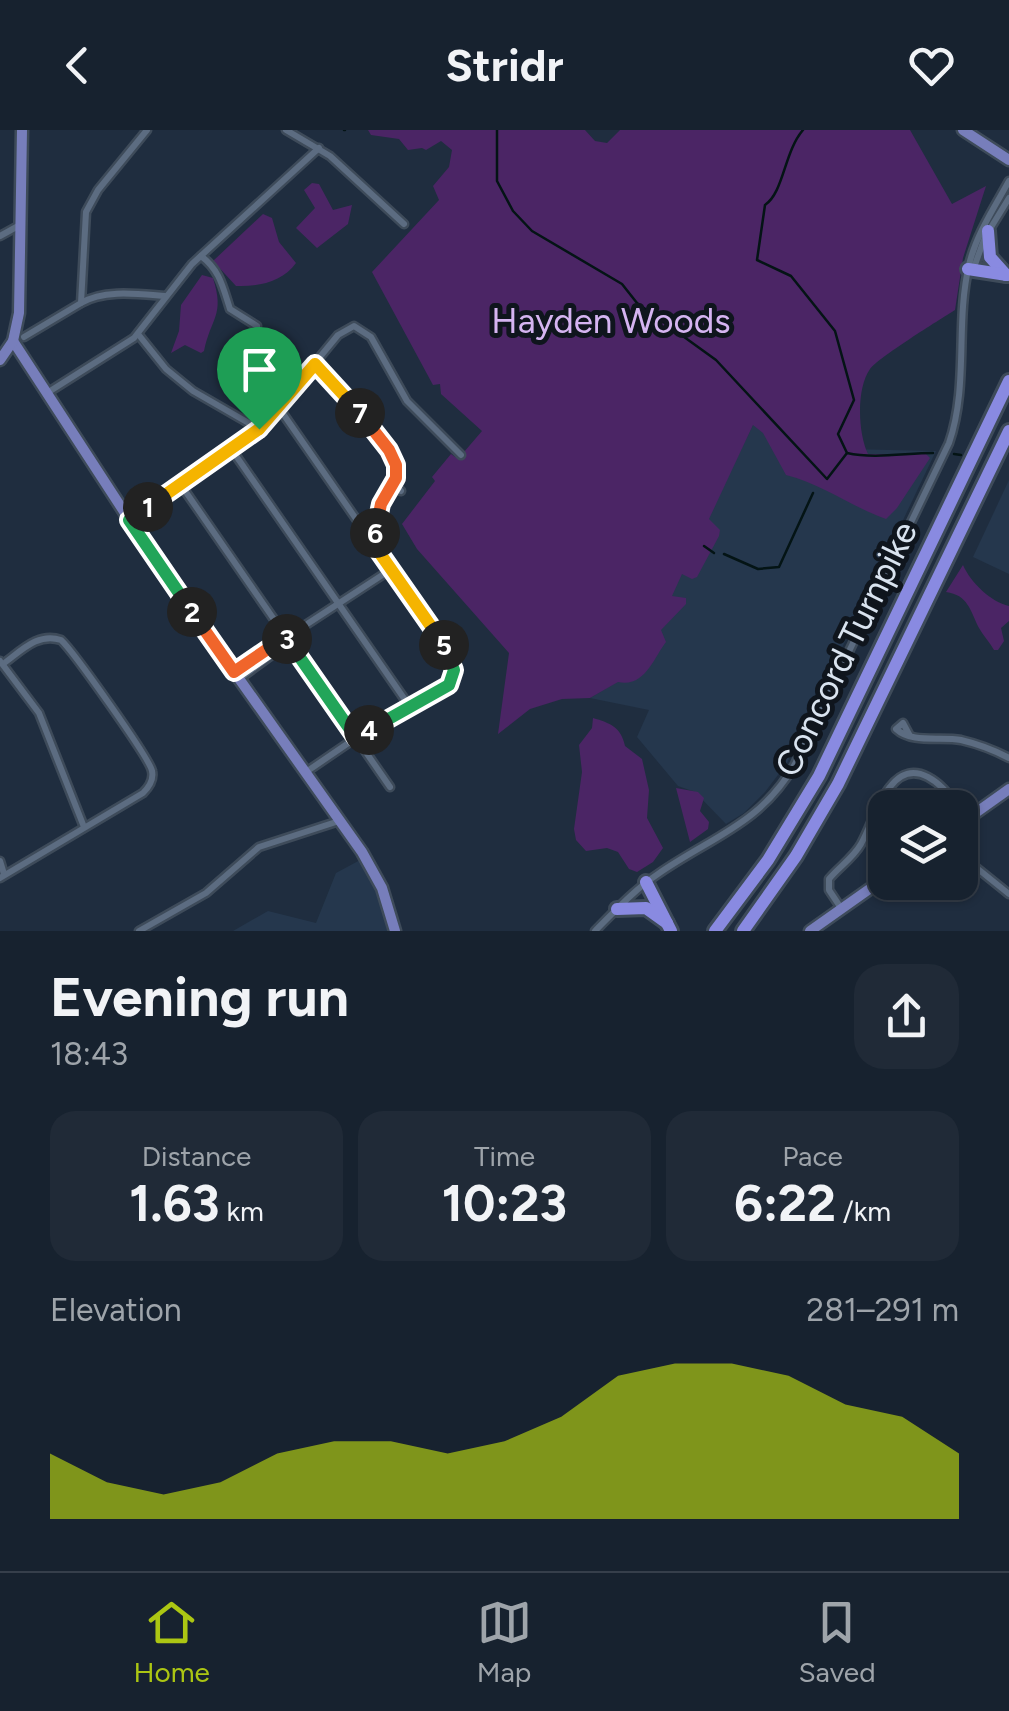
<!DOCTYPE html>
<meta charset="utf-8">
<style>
body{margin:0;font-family:Figtree,sans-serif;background:#202a37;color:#f1f3f6;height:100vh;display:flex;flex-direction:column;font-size:38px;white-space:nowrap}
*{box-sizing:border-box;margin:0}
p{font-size:32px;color:#9ea4aa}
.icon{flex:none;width:55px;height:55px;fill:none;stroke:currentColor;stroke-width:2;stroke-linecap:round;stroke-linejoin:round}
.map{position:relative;height:801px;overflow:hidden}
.side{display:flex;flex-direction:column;background:#17222f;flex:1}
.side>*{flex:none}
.tools{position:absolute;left:868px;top:660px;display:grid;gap:20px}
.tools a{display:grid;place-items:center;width:110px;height:110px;border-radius:20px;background:#17222f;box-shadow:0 2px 8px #0004,0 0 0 2px #363f4b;font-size:50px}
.pin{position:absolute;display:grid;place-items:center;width:85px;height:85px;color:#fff;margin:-102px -42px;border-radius:50% 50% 50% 0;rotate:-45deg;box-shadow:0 0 10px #0007}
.pin .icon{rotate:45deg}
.km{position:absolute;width:50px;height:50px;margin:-25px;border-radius:50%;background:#222;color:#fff;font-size:28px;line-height:50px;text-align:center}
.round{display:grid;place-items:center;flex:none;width:105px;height:105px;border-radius:30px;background:#202a37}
.summary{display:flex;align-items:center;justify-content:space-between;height:170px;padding:0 50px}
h1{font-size:55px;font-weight:700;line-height:75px}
.stats{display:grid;grid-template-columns:repeat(3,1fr);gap:15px;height:170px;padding:10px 50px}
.stats div{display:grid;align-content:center;border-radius:25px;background:#202a37;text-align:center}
.stats b{font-size:50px;font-weight:700}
.stats small{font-size:28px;font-weight:400}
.stats p{font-size:28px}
.chart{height:280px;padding:20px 50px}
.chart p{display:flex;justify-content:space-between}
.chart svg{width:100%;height:180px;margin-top:10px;fill:#acc613;opacity:.7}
header{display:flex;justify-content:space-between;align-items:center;height:130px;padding:0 50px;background:#17222f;font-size:45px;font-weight:700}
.tab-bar{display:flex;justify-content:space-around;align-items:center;height:140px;border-top:2px solid #363f4b;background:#17222f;font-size:28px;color:#9ea4aa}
.tab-bar a{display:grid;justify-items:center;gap:5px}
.tab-bar .selected{color:#acc613}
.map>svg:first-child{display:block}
</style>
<header><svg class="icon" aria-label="back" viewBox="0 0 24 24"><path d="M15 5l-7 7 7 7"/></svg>Stridr<svg class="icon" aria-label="heart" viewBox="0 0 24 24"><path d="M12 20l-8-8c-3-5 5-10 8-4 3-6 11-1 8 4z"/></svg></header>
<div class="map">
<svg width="1009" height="801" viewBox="0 0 1009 801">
<rect width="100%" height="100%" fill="#1f2d3f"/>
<g fill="#25374d">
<path d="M777,245l69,74 90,2 -149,312 -22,29 -21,21 -18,11 -31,-32 -17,-6 -41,-49 12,-27 -59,-12 44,-26z"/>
<path d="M1009,350v94l-36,-17z"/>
<path d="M362,729l17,32 13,40h-159l35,-20 48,12 20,-50z"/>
</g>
<g fill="#4b2565">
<path d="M368,0h217l10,11 12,2 13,-13h290l42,74 34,-18 -23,72 -8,52c-16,10 -77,48 -85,59 -14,20 -12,64 -2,85h58l4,4 -33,50 -11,11c-36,-13 -64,-35 -100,-44l-23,-42 -10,-8 -44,94 11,11 -1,6 -22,41 -5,2 -10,-5 -10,22 14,2v6l-25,26 5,12c-12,15 -21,46 -48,40l-28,16 -28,1 -32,10 -32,25 11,-81 -92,-104 -15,-25 33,-43 -3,-4 19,-23 7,5 24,-28 -41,-37 -1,-10 -7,1 -61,-113 67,-72 -6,-14 16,-19 3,-17 -11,-9 -15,9 -4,-2 -14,2 -9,-11 -28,-4z"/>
<path d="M312,53l7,1 14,26 19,-5 -4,19 -31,24 -21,-20 19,-20 -11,-18z"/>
<path d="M263,84l9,4 7,24 17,21c-13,19 -39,24 -60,23l-23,-25z"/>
<path d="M202,145l11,3c12,38 -2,39 -9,73l-3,2 -16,-8 -14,8 8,-22 2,-26z"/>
<path d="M963,435c8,18 28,37 46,41v15l-8,7 3,13 -6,9h-4c-4,-7 -11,-15 -15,-22 -9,-18 -11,-33 -33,-36z"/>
<path d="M593,588c17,5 28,9 32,28l17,13 7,31 -2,28 16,30 -10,14 -16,10 -8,-3 -11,-17 -11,-4 -21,3 -10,-11 -2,-11 8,-57 -3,-27 13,-17z"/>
<path d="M676,658l22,4 6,6 -4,13 9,11 -1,7 -18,13z"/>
</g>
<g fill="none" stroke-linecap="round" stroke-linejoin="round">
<g stroke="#041415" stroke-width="2.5">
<path d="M344,0h1"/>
<path d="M497,0v51l16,30 19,20 90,53 15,19 79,57 111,119 20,-26c27,6 59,0 86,0"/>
<path d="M803,0c-19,22 -19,62 -38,75l-8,55 34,16 44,55 19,69 -16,34 9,19"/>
<path d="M954,324l7,1"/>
<path d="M704,416l10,7"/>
<path d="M724,424l34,15 21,-2 34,-74"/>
</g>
<defs>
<g id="minor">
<path d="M286,0l44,26 74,68"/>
<path d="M0,106l20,-11"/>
<path d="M201,126c19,14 22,32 29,53l27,17"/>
<path d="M973,140l12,-33 24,-39"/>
<path d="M81,173c23,-14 58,-9 84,-7"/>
<path d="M138,204l28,35 27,22 66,38"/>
<path d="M24,207l57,-34 5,-91 12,-22 49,-60"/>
<path d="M315,233c20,19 85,85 81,113 -1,10 -11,17 -15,27 -4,12 -4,26 -9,38"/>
<path d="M47,263l87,-55 58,-74 127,-116"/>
<path d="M279,278l166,239c9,16 14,31 -3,43l-76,41 -60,41"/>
<path d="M232,320l178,257"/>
<path d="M181,355l209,302"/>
<path d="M393,355l8,6"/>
<path d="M130,389l134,-94 74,-90 16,-9 17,11 36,64 54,54"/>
<path d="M0,531l39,52 45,114"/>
<path d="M235,541l155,-101"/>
<path d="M239,549l41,-30 7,-9"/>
<path d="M910,606l-7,-13 -7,6c16,15 45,7 65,11 17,4 33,10 48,18"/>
<path d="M960,718l13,17 36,29"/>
<path d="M0,731l4,13"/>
<path d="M0,748l143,-85c6,-6 11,-13 9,-22 -2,-12 -79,-120 -91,-131 -23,-8 -40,11 -58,24"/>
<path d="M841,778l-12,-18v-11c10,-12 24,-21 32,-35 10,-18 16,-41 29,-57 24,-32 54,-2 68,21"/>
<path d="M139,801l67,-38 53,-46 80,-26"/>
<path d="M595,801c20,-20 39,-41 63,-57 53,-37 103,-50 137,-110l154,-321c20,-58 6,-119 20,-178 7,-30 25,-57 40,-84"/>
</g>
<g id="major">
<path d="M963,0l46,30"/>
<path d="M13,211l149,229 200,282 20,36 13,43"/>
<path d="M0,230l13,-19 6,-28 3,-183"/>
<path d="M960,694l49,-35"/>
<path d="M810,801l75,-53"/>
</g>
<g id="highway">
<path d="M988,101l2,26 16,18"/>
<path d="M968,139l39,6"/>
<path d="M646,752l25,49"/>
<path d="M617,779l29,-1 21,15"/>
<path d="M715,801l53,-71 51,-84 190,-395"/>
<path d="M743,801l53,-75 42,-72 171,-353"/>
</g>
</defs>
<use href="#minor" stroke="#3e4b5a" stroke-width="11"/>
<use href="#major" stroke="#3e4b5a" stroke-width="15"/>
<use href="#highway" stroke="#3e4b5a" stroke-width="18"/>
<use href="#minor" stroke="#5c6c81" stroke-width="6"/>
<use href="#major" stroke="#777ebb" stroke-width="10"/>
<use href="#highway" stroke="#898ae1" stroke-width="12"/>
</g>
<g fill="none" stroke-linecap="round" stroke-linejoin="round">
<defs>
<path id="split-1" d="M148,377l111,-78"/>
<path id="split-2" d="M148,377l-19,13 63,92"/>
<path id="split-3" d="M192,482l42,60 38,-26 15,-7"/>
<path id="split-4" d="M287,509l69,99 13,-8"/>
<path id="split-5" d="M369,600l80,-45 5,-15 -10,-25"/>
<path id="split-6" d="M375,403l-3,9 72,103"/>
<path id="split-7" d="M360,283l29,37 7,15v13l-15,26 -6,29"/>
<path id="split-8" d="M259,299l56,-65 45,49"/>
</defs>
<use href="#split-1" stroke="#fff" stroke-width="20"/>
<use href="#split-2" stroke="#fff" stroke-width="20"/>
<use href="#split-3" stroke="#fff" stroke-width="20"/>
<use href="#split-4" stroke="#fff" stroke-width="20"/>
<use href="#split-5" stroke="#fff" stroke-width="20"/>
<use href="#split-6" stroke="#fff" stroke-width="20"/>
<use href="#split-7" stroke="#fff" stroke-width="20"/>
<use href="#split-8" stroke="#fff" stroke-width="20"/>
<use href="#split-1" stroke="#f5b400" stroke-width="12"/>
<use href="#split-2" stroke="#22a559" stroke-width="12"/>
<use href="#split-3" stroke="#f0652b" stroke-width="12"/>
<use href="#split-4" stroke="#22a559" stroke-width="12"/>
<use href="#split-5" stroke="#22a559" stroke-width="12"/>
<use href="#split-6" stroke="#f5b400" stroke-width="12"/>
<use href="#split-7" stroke="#f0652b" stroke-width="12"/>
<use href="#split-8" stroke="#f5b400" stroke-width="12"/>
</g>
<g text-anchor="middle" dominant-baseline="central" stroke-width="10" stroke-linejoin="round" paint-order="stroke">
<g font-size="35" fill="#d5b4f1" stroke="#0f151d">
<text x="611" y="191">Hayden Woods</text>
</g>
<g font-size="35" fill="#d9e3ef" stroke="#0f151d">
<text transform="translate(846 519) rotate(-64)">Concord Turnpike</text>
</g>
</g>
</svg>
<div class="tools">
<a><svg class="icon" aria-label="layers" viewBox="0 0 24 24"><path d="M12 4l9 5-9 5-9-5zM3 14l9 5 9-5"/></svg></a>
</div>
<div class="pin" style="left:259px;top:299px;background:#1e9e55"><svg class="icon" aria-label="arrive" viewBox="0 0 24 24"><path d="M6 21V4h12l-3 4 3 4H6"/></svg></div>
<b class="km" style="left:148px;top:377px">1</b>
<b class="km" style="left:192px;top:482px">2</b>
<b class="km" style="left:287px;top:509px">3</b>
<b class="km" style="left:369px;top:600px">4</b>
<b class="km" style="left:444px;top:515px">5</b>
<b class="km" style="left:375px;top:403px">6</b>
<b class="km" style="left:360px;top:283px">7</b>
</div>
<section class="side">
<div class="summary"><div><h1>Evening run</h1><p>18:43</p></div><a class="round"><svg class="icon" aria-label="share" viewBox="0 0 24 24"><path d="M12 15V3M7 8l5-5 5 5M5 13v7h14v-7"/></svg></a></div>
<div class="stats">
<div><p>Distance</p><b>1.63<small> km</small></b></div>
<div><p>Time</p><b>10:23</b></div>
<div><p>Pace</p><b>6:22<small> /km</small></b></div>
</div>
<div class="chart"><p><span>Elevation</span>281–291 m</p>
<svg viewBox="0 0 160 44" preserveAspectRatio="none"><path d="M0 44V28L10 35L20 38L30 35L40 28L50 25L60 25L70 28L80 25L90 19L100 9L110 6L120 6L130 9L140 16L150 19L160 28V44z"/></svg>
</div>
</section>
<nav class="tab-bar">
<a class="selected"><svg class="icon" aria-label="home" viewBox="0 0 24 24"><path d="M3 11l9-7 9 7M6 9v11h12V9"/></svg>Home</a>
<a><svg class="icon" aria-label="map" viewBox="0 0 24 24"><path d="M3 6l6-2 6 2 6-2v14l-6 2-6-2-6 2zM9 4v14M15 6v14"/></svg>Map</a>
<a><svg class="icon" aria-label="saved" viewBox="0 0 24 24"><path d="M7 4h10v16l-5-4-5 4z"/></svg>Saved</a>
</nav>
